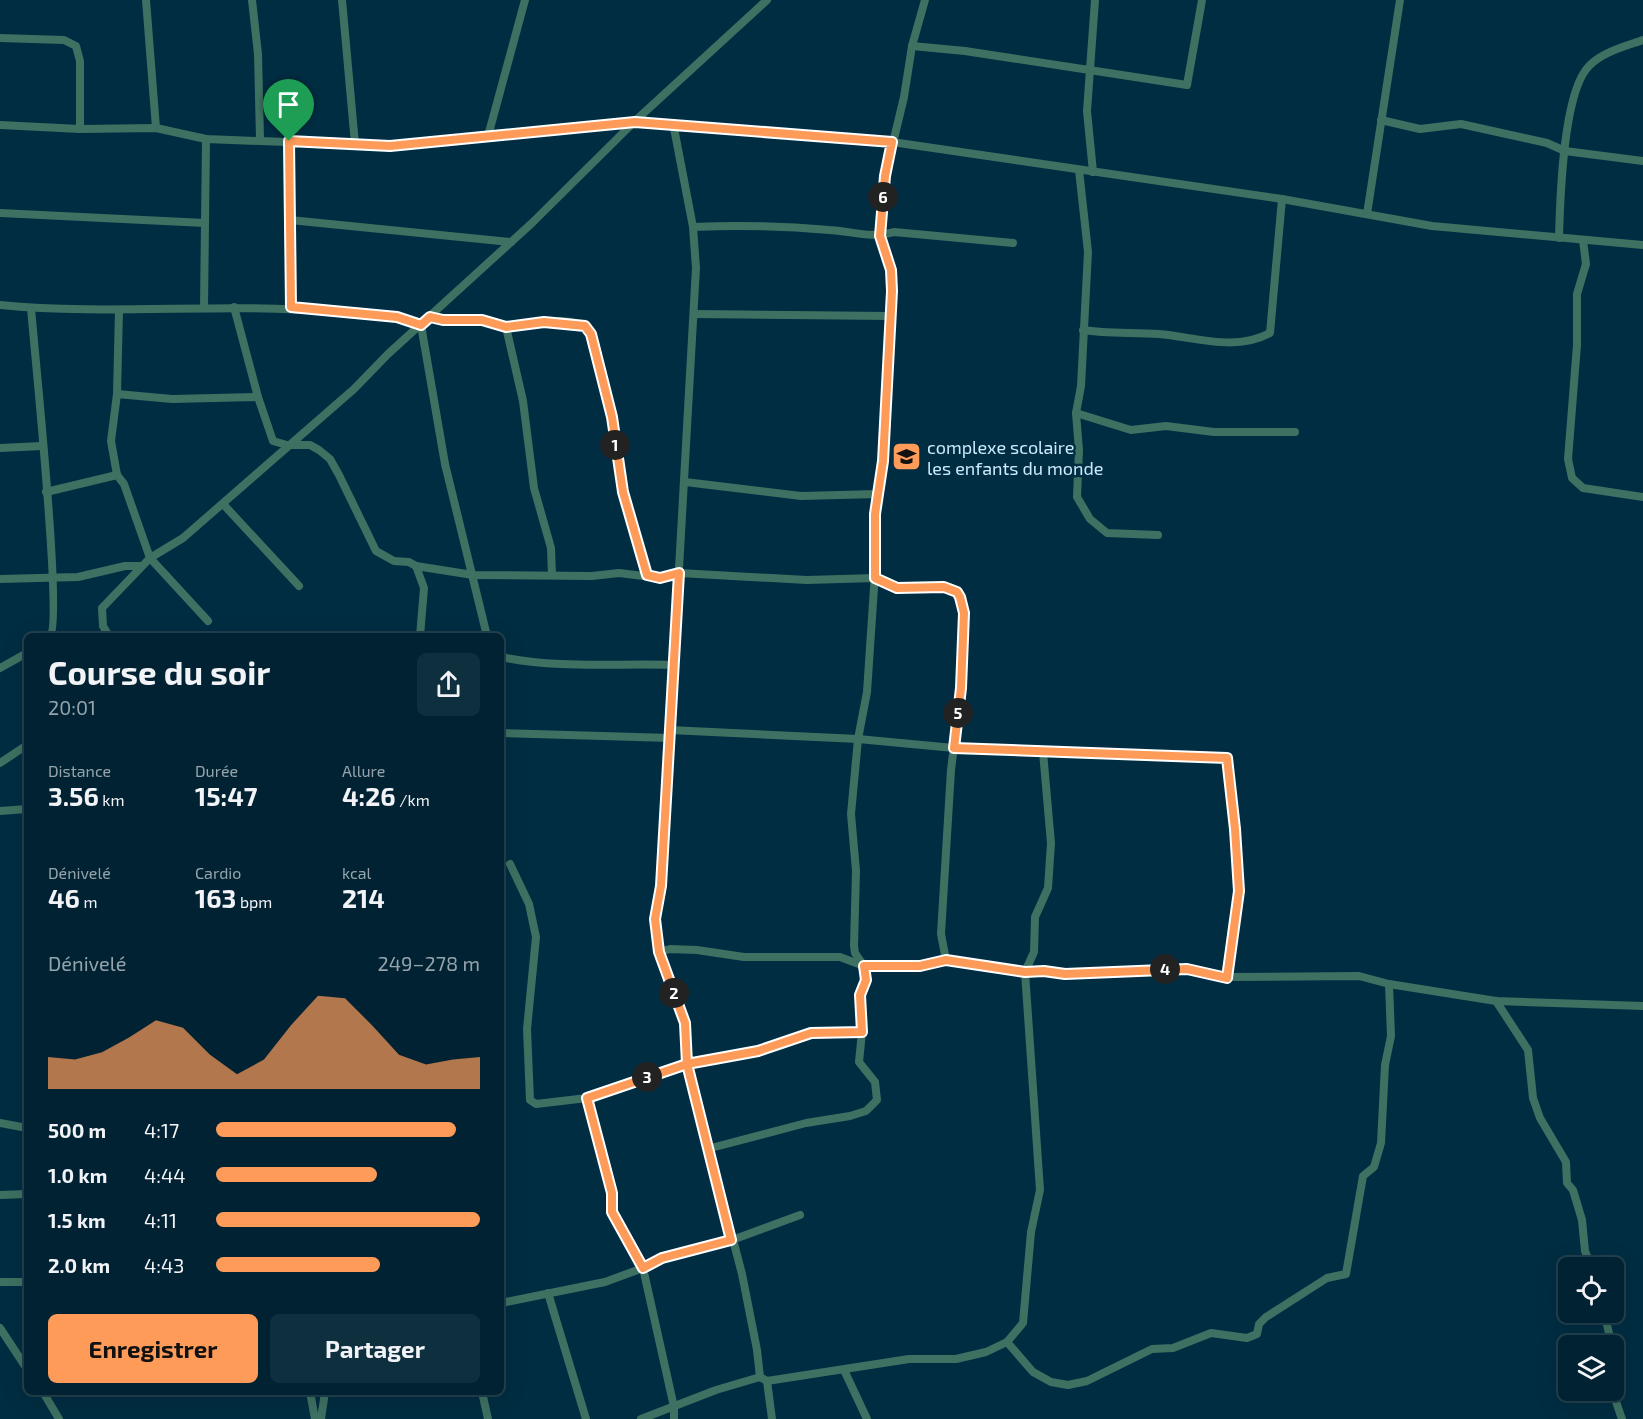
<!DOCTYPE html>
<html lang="fr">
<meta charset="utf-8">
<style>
body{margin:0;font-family:"Exo 2",sans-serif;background:#0e2f3e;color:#f1f3f6;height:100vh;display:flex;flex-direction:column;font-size:22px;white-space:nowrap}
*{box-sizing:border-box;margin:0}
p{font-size:20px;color:#95a4ac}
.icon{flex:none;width:33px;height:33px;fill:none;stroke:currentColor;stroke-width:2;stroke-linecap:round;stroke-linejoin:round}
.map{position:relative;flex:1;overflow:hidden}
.details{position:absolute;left:24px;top:633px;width:480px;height:762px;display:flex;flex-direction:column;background:#002232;border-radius:9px;box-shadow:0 6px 24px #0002,0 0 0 2px #223f4d}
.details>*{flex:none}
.buttons{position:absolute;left:1558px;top:1257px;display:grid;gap:12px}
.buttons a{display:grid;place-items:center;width:66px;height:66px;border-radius:9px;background:#002232;box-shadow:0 6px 24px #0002,0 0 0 2px #223f4d;font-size:30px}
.pin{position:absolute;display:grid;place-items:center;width:51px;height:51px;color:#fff;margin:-62px -26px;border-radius:50% 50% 50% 0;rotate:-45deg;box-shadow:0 0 6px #0007}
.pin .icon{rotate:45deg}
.km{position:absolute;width:30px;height:30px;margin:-15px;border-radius:50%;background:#222;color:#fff;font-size:16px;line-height:30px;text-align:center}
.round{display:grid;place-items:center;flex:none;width:63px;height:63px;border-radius:9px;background:#0e2f3e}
.summary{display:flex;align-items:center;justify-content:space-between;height:102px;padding:0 24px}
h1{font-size:33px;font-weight:700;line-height:45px}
.figures{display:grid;grid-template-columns:repeat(3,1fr);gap:9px;height:102px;padding:6px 24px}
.figures div{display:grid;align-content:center}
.figures b{font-size:26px;font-weight:700}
.figures small{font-size:16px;font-weight:400}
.figures p{font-size:16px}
.chart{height:168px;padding:12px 24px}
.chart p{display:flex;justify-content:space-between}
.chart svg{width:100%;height:108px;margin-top:6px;fill:#fe9b59;opacity:.7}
.button{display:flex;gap:12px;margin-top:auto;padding:12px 24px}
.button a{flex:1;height:69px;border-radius:9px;background:#fe9b59;color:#111;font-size:24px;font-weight:700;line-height:69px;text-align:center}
.button a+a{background:#0e2f3e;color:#f1f3f6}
ul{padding:0 24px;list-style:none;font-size:20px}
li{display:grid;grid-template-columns:96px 72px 1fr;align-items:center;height:45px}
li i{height:15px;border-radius:8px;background:#fe9b59}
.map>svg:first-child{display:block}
</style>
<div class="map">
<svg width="1643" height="1419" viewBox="0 0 1643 1419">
<rect width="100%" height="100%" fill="#002d42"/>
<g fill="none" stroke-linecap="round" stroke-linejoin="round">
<g stroke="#3e7162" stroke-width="8">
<path d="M146,0l10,128"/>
<path d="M252,0l6,54 2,85"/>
<path d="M342,0l13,144"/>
<path d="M0,38l64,2 12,6 4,15v68"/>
<path d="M912,46l53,5 222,34 15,-85"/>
<path d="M1381,120l39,9 41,-5 86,19 18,8 78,10"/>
<path d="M673,123l20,104 3,41 -35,619 -6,32 4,33 26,71 2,41 55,210 15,76 3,27 7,4 5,38"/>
<path d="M0,125l80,4 76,-1 50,11 184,7 245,-25 257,21 390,57 150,27 211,19"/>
<path d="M488,136l37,-136"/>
<path d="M289,141l2,166"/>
<path d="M1079,170l9,82 -7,134 -5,27 3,37 -2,47 13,22 17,14 51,2"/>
<path d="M1093,172l-6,-61 8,-111"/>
<path d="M0,213l205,10"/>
<path d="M1367,214l33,-214"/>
<path d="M290,220l221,22"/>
<path d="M693,227c45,-2 91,-1 136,3 22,1 43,9 65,2l119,11"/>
<path d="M1559,238c1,-39 4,-146 30,-172 13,-14 37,-20 54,-26"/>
<path d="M1583,240l3,24 -9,30v51l-9,114 4,19 11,10 60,9"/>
<path d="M0,305c112,11 224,-3 335,7 30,3 58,4 86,13l24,139 42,172"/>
<path d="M234,307l24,90"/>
<path d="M31,308c3,39 32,315 19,328"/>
<path d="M204,308l2,-169"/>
<path d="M119,310l-2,84 -6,47 6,34 7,9 26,74 58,63"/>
<path d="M695,314l195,2"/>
<path d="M430,317c17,4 34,1 51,3 10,1 19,7 28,7 23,-1 58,-14 79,2l24,87 11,76 24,83"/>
<path d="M506,327l17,74 11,87 17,60 1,27"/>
<path d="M1083,330c25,4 50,2 76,4 36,3 76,18 111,-1l12,-134"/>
<path d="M117,394l55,5 86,-2 15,44 14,4h23l9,5 11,9 9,16 37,76 18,10 15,1 7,4 8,22 -4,48"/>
<path d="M1076,413l55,17 35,-4 48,6h81"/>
<path d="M0,448l42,-2"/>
<path d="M685,482l116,14 77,-2"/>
<path d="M46,492l71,-17"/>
<path d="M223,504l76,82"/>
<path d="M416,566l57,9 119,1 27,-3 41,5 19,-5 128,7 68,-2 22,10 39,-2 21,6 6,11 1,10 -3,75 -10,82 -10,164 5,26"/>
<path d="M0,579l78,-2 47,-11h16"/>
<path d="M109,636l-6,-10 -1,-18 48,-50 33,-20 171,-149 34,-35 144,-131 103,-102 132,-121"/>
<path d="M501,657c57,12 115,6 173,8"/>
<path d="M0,668l27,-15"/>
<path d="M670,730l188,9 96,9 273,10 8,71 4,62 -12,86"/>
<path d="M501,733l169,5"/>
<path d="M0,763l27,-18"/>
<path d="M0,811l27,-2"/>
<path d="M510,864l19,40 7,33 -9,92 3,71 6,4 51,-6 100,-34 71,-13 53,-18 51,-1"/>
<path d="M659,952l11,-3 27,1 47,7h96l24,9 19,1 37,-1 26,-6 79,12 9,-20 1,-35 13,-29 3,-45 -8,-91"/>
<path d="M1496,1001l32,49 5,48 7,20 26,44 1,21 6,7 9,30 3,31 7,17"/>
<path d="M0,1123l27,5"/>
<path d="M707,1149l99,-26 44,-7 16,-5 11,-11 -2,-18 -16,-20 3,-30 -3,-37 7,-15 -2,-14 -9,-13 -1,-7 2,-75 -5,-57 7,-75 9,-47 9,-134 -1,-44 8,-53 9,-170 -1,-21 -11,-34 5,-60 19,-79 8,-51 13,-46"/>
<path d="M0,1195l27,-1"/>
<path d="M0,1282h27"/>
<path d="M548,1293l38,126"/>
<path d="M501,1303l104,-21 38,-14 -31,-56v-19l-25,-95"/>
<path d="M1604,1312l8,34"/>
<path d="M0,1328l27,41"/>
<path d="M1007,1342l26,30 18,10 17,3 19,-4 65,-32 21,-1 38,-15 36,5 10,-4 2,-10 7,-7 61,-39 19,-4 17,-98 11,-9 7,-24 4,-78 6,-29 -2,-52"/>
<path d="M844,1370l23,49"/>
<path d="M767,1381l142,-22h47l30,-7 21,-10 16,-19 8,-91 9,-42 -15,-218 19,-1 21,3 91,-5h31l40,8 132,-1 30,8 107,17 147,5"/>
<path d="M1612,1390l10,29"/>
<path d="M43,1392l16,27"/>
<path d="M310,1392l5,27"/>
<path d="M482,1392l6,27"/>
<path d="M321,1419l4,-27"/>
<path d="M641,1419l75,-29 44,-13"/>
<path d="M674,1419v-12l-31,-139 19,-10 62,-15 76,-28"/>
</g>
</g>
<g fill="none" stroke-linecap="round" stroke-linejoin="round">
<defs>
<path id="route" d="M289,141l2,166 106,10 24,8 9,-8 13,3h39l24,7 38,-5 41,4 6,8 21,83 11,75 24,83 13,3 19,-5 -18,313 -6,33 4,33 26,71 2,41 44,176 -69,18 -19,10 -31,-56v-19l-25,-95 100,-34 71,-13 53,-18 51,-1 -2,-37 6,-15 -2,-14h56l26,-6 79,12 19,-1 21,3 122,-5 40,9 12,-87 -4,-62 -8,-71 -273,-10 7,-60 3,-75 -4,-16 -3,-5 -13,-5 -47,1 -22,-10v-64l8,-53 9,-170 -1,-21 -11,-34 5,-60 7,-34 -257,-20 -245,24 -101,-5"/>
</defs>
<use href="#route" stroke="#fff" stroke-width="12"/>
<use href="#route" stroke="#fe9b59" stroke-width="8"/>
</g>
<defs>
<symbol id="school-square" viewBox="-11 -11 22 22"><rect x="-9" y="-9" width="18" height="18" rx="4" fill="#fe9b59" stroke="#002d42"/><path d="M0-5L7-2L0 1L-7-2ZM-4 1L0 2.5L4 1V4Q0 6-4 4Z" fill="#111"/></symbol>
</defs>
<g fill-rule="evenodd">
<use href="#school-square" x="890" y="440" width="33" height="33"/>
</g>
<g text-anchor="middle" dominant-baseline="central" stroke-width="5" stroke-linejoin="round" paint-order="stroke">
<g font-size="18" fill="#cbeafc" stroke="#002d42" text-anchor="start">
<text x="927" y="447">complexe scolaire<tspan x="927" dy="21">les enfants du monde</tspan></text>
</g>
</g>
</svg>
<div class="buttons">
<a><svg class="icon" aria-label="locate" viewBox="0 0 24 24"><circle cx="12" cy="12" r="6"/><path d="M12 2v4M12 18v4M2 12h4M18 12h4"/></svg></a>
<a><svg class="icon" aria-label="layers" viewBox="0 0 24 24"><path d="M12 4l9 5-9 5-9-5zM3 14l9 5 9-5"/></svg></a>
</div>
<div class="pin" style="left:289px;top:141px;background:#1e9e55"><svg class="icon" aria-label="arrive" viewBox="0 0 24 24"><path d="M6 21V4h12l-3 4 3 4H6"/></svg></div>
<b class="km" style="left:615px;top:445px">1</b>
<b class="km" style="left:674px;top:993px">2</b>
<b class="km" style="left:647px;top:1077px">3</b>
<b class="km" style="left:1165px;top:969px">4</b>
<b class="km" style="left:958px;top:713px">5</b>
<b class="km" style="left:883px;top:197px">6</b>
<section class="details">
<div class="summary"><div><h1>Course du soir</h1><p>20:01</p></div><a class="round"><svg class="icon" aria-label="share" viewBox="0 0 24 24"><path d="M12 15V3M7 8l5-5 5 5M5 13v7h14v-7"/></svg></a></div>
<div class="figures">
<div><p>Distance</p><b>3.56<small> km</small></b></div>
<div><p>Durée</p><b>15:47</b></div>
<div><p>Allure</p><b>4:26<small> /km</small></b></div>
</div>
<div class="figures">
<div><p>Dénivelé</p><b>46<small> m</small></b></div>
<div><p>Cardio</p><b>163<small> bpm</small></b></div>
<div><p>kcal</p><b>214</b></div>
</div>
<div class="chart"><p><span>Dénivelé</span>249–278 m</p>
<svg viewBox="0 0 160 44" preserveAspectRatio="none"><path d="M0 44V31L10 32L20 29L30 23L40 16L50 19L60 30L70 38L80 32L90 18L100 6L110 7L120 18L130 30L140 34L150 32L160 31V44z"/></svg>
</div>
<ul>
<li><b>500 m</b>4:17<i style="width:91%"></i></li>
<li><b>1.0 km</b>4:44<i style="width:61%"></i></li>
<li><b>1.5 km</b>4:11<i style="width:100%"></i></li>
<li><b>2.0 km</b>4:43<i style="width:62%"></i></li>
</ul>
<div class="button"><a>Enregistrer</a><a>Partager</a></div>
</section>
</div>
